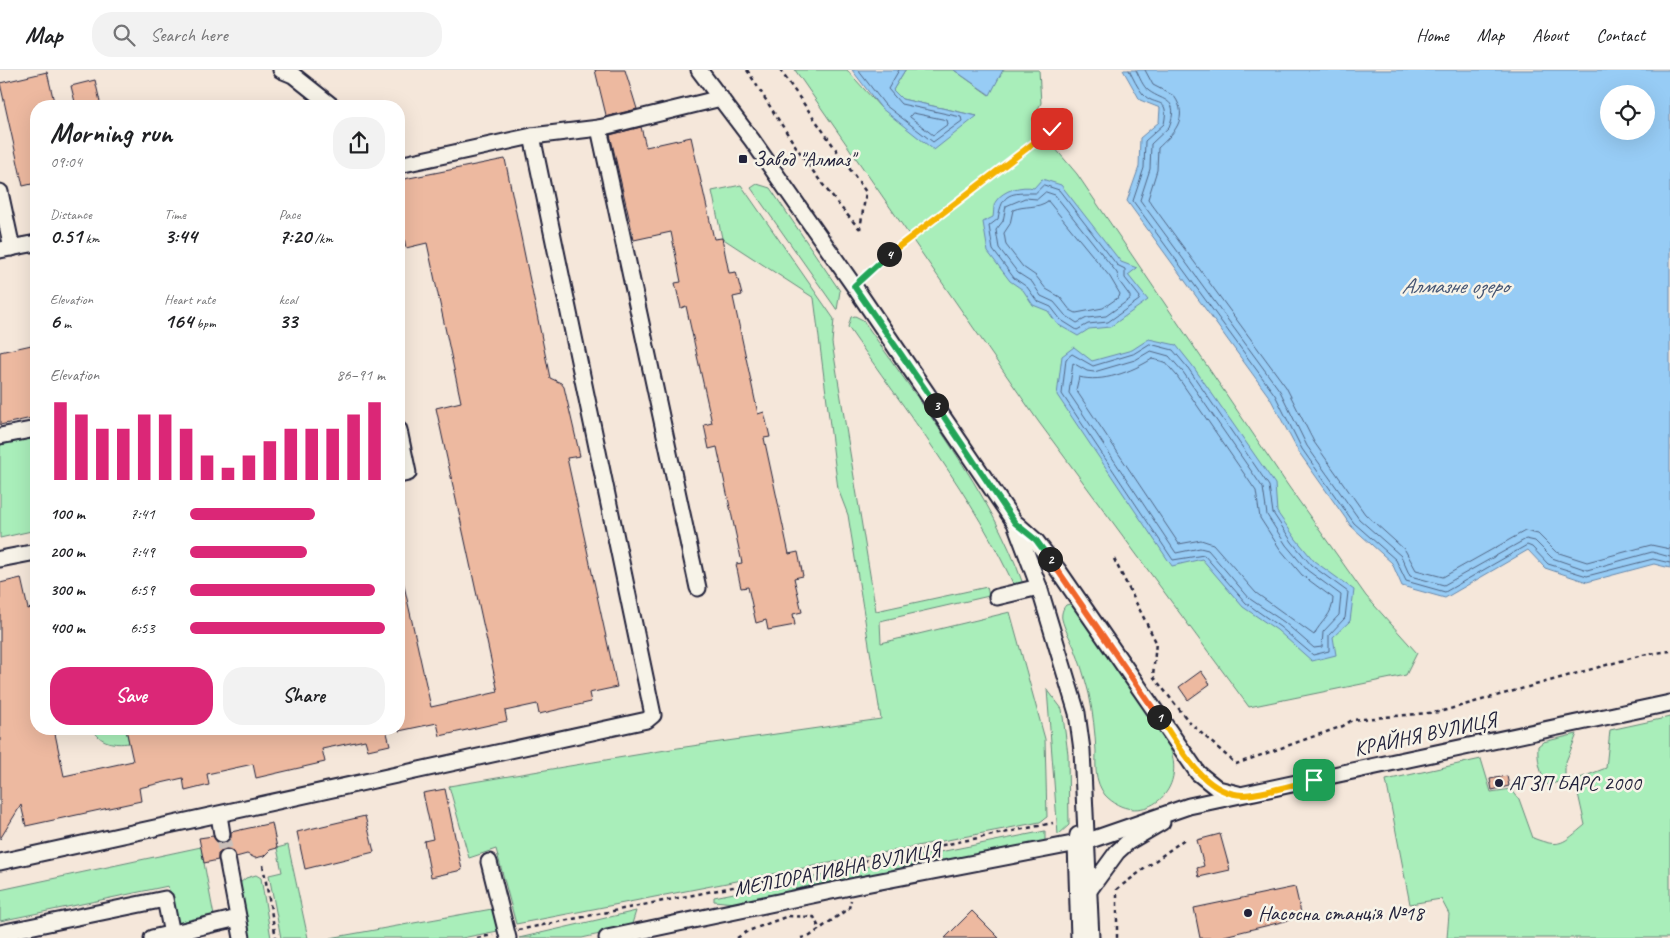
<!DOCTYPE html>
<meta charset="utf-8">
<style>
body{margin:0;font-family:Caveat,sans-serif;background:#f2f2f2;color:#202124;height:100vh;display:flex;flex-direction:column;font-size:19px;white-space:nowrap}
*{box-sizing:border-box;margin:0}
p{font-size:16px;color:#757577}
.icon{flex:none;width:28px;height:28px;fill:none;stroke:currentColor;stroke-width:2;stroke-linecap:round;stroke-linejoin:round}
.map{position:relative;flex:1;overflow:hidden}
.side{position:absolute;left:30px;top:30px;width:375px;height:635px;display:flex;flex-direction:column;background:#fff;border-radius:20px;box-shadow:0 5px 20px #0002}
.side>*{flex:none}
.tools{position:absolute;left:1600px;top:15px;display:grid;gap:10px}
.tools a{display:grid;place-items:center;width:55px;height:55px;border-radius:50%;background:#fff;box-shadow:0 5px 20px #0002;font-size:25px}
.pin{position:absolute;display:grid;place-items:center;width:42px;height:42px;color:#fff;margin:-21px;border-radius:10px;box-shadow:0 2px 8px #0006}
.km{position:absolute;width:25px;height:25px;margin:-12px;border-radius:50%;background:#222;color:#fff;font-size:14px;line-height:25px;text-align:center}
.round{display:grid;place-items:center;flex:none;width:52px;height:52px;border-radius:20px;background:#f2f2f2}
.overview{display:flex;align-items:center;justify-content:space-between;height:85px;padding:0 20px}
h1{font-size:28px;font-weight:600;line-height:38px}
.figures{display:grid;grid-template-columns:repeat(3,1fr);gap:8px;height:85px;padding:5px 20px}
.figures div{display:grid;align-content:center}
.figures b{font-size:21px;font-weight:600}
.figures small{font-size:14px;font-weight:400}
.figures p{font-size:14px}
.chart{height:140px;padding:10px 20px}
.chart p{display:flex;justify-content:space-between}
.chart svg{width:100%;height:90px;margin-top:5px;stroke:#db2777;stroke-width:6}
.cta{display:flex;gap:10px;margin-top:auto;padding:10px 20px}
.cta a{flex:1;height:58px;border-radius:20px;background:#db2777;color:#fff;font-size:20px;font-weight:600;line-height:58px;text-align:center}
.cta a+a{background:#f2f2f2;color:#202124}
ul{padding:0 20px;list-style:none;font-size:16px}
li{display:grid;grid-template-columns:80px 60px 1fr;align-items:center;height:38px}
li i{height:12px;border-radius:6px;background:#db2777}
header{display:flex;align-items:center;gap:30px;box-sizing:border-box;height:70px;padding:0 25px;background:#fff;border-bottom:1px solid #e0e0e0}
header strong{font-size:24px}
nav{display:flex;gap:28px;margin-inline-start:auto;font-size:18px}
.search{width:350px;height:45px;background:#f2f2f2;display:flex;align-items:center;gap:12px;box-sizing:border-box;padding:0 18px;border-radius:20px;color:#757577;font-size:19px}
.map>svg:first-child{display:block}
</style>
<header>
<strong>Map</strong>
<div class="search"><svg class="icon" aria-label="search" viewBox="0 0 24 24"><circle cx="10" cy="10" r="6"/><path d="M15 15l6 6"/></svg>Search here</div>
<nav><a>Home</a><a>Map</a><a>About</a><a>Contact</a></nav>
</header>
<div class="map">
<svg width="1670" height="868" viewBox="0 0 1670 868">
<rect width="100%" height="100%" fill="#f5e7da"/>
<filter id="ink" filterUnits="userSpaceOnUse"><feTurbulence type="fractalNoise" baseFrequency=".02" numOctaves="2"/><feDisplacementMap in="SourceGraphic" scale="10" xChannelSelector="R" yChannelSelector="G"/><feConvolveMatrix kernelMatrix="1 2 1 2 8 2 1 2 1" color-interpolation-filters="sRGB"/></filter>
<g filter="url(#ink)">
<g fill="#a9eeba" stroke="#66887a">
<path d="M795,0h52l34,38 96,8 -75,-17 -9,-9 12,-20h49l35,25 14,-25h36l2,33 -9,18 45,53 212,313 77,109 51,57 -11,22 -157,32 -211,-286z"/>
<path d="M757,114l13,4 70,103 -3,19 -86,-122z"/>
<path d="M741,115l93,134 -2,24 44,268 111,-24 2,9 -109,25 1,22 129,-31 35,127 2,78 -7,5 -524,102 -20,-75 -27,9 -20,-72 229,-38 203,-29 -33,-204 -10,-26 -24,-191 -92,-60 -10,-47z"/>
<path d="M855,246l8,4c56,82 128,171 160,264l-7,6c-41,-92 -111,-180 -168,-263l3,-10z"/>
<path d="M36,367v93l-36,8v-93z"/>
<path d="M1070,534l6,3 94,141c18,48 -33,81 -65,47 -3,-4 -6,-10 -7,-14 -3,-9 -2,-21 -2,-30 -1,-19 -3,-38 -7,-57 -4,-16 -9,-32 -15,-47 -4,-9 -10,-19 -12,-28 -1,-5 1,-11 4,-14z"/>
<path d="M1047,619l15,20 6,45 1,71 -11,10z"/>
<path d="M1670,647v221h-223l2,-24 -8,-15 -31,5 -24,-124 95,-21 10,33 20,-3 8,10 14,39c28,11 30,5 52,-13l-10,-45 31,-12 4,-38z"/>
<path d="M93,659h33l3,14c-15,2 -29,0 -36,-14z"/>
<path d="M1577,664l-12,30v16l-17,5c-8,-11 -11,-25 -10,-39l5,-4z"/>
<path d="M1045,761v11l-301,62 -30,-3v-4z"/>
<path d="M288,775l20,93h-27l-12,-63 13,-3 -5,-24z"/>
<path d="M201,777l13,69 -37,11 -9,-41 -168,35v-31z"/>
<path d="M256,805l5,3 10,60h-21l-10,-55 6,-5z"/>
<path d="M492,839l6,22 -36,7h-132z"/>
<path d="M636,841l-5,16 -49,11h-63z"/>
</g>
<g fill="#97ccf5" stroke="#6888ab" fill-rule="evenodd">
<path d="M852,0h53l-12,20 9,9 75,17 -43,34 -53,-42z"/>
<path d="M954,0h49l-13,25z"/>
<path d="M1123,0h547v498l-16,-4 -67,18 -42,-14 -17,-18 -83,48 -43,-12 -10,-23 -41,-37 -53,-75 -28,-53 -143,-197 12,-34 1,-29 19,-16 1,-14 -20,-8zM1609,24h37v37h-37z"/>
<path d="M1042,109l19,6 60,77 16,6 -9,7 20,25 -38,27 -21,2 -11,7 -21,-12 -9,-13 -15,-6 -10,-15 -13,-9 -22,-29 -5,-30 10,-5c1,-5 0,-12 3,-16 7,-11 26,-16 38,-13z"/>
<path d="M1149,269l27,6 16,20 83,119 2,28 19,27 18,22 40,29 -4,31 -17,16 3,18 -24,6 -35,-31 -34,-23 -41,-48 -30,7 -115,-171 5,-39 12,-9 18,14 40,-11z"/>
</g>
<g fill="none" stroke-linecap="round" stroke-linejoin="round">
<g stroke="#516685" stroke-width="1">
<path d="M858,0l27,35 48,37 29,-21 -1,-4 -60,-13 -13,-15 11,-19"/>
<path d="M1129,0c4,8 8,17 14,24 12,14 27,1 21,30l-19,17 -1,27 -11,33 142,194 27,54 52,74 42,37 10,21 39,11 82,-47 5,2 16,17 39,12 66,-17 17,4"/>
<path d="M1136,0c3,6 7,17 13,21 15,11 31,7 20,36l-18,17 -1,25 -10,31 140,191 27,55 52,73 42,37 9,20 34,9 82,-46 9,2 17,17 35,12 65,-18 18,5"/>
<path d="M1145,0l8,15 21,11c16,22 -1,38 -16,52l-1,22 -9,29 138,188 28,55 51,72 40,36 11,20 27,7 82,-46 13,3 18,18 31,10 64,-17 19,4"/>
<path d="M913,43l34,7 1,4 -15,11 -23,-18z"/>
<path d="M1044,115l15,5 58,75 8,4v9l15,19 -1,3 -31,22 -20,2 -11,6 -16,-10 -10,-13 -14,-6 -10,-14 -13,-9 -21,-28 -4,-24 9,-7c4,-27 13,-26 37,-26z"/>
<path d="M1046,122l9,3 62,78 2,8 11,15v3l-24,17 -19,2 -10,5 -12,-8 -11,-13 -13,-6 -9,-14 -14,-9 -19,-25 -3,-18 7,-9 3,-15 19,-8 12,1z"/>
<path d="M1048,131l62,76 10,17 -1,3 -16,11 -27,5 -6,-3 -10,-13 -14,-8 -10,-13 -13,-9 -17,-22 -2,-12 6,-9 3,-14c12,-5 24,-1 35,-9z"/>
<path d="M1150,274l23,6 15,18 81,118 4,27 19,29 19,23 37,27 -3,26 -16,17v16l-16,4 -33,-28 -34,-24 -42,-48 -31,5 -111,-166 4,-35 6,-5 21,12 40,-12z"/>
<path d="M1151,281l18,5 14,16 80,116 4,27 19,30 21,25 34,25 -2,20 -16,17 -1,15 -8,1 -30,-26 -34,-23 -42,-49 -8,-2 -24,5 -107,-160 4,-30 14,8 7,1 41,-12z"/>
<path d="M1152,289l13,3 12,14 79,115 4,27 20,31 22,26 31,23c0,18 -12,22 -19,37l-58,-42 -43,-49 -12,-4 -22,4 -103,-154 3,-13c23,6 52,-5 73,-18z"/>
</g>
</g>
<g fill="#edb9a0" stroke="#22223b">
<path d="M595,0h30l12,39 -33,8 2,-2z"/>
<path d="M47,2l8,34h-19v77l-13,3 -23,-103z"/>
<path d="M95,10l6,26h-25l-5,-20z"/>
<path d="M641,57l5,20 45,-10 23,102 8,-1 7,35 7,-1 6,23 -9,2 25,117 6,-2 6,25 -6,1 25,116 9,-2 5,24 -9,2 8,34 -9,2 2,11 -27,5 -2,-10 -10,3 -8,-36 -7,1 -5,-24 6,-1 -25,-116 -8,2 -5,-24 8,-2 -26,-117 -5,2 -6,-25 6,-1 -10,-50 -37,8 -22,-97 -2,-8z"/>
<path d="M505,89l45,219 11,5 3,4 16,69 -13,2 50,229 -28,6 2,9 -52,12 -2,-10 -32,7 2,10 -67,15 -3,-13 -38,8v-150h4l28,126 67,-15 -62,-284 25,-6 -34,-159 -21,5 -7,-36v-32z"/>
<path d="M36,274v73l-36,8v-73z"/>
<path d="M21,508l7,31 6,-2 2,10v5l-5,1 5,22v84h18l10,47 69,-15 -7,-32h260l4,16 -22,5 -3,-10 -43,9 3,13 -69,16 -3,-14 -46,10 2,11 -24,6 -2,-13 -44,10 2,13 -115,25 -5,-21 -21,34v-256z"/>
<path d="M1201,601l9,13 -22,16 -9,-13z"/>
<path d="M1507,706l2,10 -17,4 -2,-11z"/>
<path d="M445,719l17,81 -31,7 -7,-36 9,-2 -10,-46z"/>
<path d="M365,746l9,36 -69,17 -8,-37z"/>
<path d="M272,753l5,25 -7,2 -6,6 -9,2 -8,-4 -11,3 -2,-5 -8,-3 -8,5v6l-14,3 -5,-25 14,-2 5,7h6l7,-5v-6z"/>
<path d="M1220,764l10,36 -31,7 -2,-9 7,-2 -7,-26z"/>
<path d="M1295,817l7,30 -86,21h-16l-6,-30z"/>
<path d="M972,841l27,27h-54z"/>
</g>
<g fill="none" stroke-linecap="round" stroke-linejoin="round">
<path stroke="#cbc0ba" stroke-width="15" stroke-dasharray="15 8" stroke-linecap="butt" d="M222,764l5,24"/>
<defs>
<g id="minor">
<path d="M281,0l12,5 39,31"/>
<path d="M699,0l53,70 102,146 161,237 24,64 38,126 5,37 9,188"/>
<path d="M599,58l99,460"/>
<path d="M399,95l133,-29 67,-8 122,-30"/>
<path d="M0,122l12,56"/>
<path d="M0,180l36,-7"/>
<path d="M399,360l9,43 -9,2"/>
<path d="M0,366l36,-7"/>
<path d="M1017,454l19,17 22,29 140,203 20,16 20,5"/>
<path d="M0,489l36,-7"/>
<path d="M997,527l42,-10"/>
<path d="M219,745l3,19"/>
<path d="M1078,765l-2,9 3,94"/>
<path d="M227,788l15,80"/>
<path d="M0,792l647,-142 6,-5 -121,-579"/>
<path d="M489,792l19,76"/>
<path d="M1090,819l27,-37 11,-10 34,-20"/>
<path d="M0,863l165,-34 7,35"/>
<path d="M152,868l86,-20"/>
<path d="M607,868l248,-52 233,-45 101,-35 481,-103"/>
</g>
</defs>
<use href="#minor" stroke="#22223b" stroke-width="19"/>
<g stroke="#22223b" stroke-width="2.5" stroke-dasharray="4 4" stroke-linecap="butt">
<path d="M747,0c35,55 68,111 113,159"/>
<path d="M780,0l86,122 -6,37"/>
<path d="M863,208l34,-32 155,-117"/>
<path d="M1114,489l42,83 -3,34 37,47 46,41 107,-38 9,-6 87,-8 203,-57 28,-4"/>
<path d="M263,795l13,73"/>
<path d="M518,860l535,-107"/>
<path d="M477,868l16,-3"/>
<path d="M737,868l11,-7 40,-15 26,1 6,13"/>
<path d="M801,868l9,-2 39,-28 2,-8"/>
<path d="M1117,868v-49l69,-51"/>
</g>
<use href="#minor" stroke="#f7f3e8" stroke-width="15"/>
</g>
</g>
<g fill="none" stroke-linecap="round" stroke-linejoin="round" filter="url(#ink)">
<defs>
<path id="split-1" d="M1159,647c21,29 43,77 84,78 18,0 52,-11 71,-15"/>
<path id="split-2" d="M1050,489l109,158"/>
<path id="split-3" d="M936,335l79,118 21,17 14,19"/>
<path id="split-4" d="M889,184l-35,32 82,119"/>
<path id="split-5" d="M889,184l163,-125"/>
</defs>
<use href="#split-1" stroke="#fff" stroke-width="10"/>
<use href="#split-2" stroke="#fff" stroke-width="10"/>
<use href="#split-3" stroke="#fff" stroke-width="10"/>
<use href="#split-4" stroke="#fff" stroke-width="10"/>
<use href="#split-5" stroke="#fff" stroke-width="10"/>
<use href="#split-1" stroke="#f5b400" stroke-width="6"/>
<use href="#split-2" stroke="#f0652b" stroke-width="6"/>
<use href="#split-3" stroke="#22a559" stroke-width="6"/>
<use href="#split-4" stroke="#22a559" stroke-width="6"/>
<use href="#split-5" stroke="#f5b400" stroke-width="6"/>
</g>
<g fill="#22223b" stroke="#f7f3e8" stroke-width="2">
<rect x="738" y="84" width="10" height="10" rx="2.5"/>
<circle cx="1499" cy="713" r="5"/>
<circle cx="1248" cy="843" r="5"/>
</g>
<g text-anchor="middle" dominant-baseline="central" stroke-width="5" stroke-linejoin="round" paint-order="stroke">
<g font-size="21" fill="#22223b" stroke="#f7f3e8" text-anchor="start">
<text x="753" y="89">Завод "Алмаз"</text>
<text x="1509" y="713">АГЗП БАРС 2000</text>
<text x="1258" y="843">Насосна станція №18</text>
</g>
<g font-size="21" fill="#22223b" stroke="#f7f3e8">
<text transform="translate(1425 664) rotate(-12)">КРАЙНЯ ВУЛИЦЯ</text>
<text transform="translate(837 799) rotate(-11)">МЕЛІОРАТИВНА ВУЛИЦЯ</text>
</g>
<g font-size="22" font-style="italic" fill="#455573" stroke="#f7f3e8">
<text x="1455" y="216">Алмазне озеро</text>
</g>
</g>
</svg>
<div class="tools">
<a><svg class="icon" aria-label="locate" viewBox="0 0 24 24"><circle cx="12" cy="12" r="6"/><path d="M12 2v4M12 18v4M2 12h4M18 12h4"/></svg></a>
</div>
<div class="pin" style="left:1314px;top:710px;background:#1e9e55"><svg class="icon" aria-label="arrive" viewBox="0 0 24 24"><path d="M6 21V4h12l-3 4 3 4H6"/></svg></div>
<div class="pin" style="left:1052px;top:59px;background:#d93025"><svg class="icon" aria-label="check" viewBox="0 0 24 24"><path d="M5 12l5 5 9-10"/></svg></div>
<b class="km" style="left:1159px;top:647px">1</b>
<b class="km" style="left:1050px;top:489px">2</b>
<b class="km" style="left:936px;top:335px">3</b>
<b class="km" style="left:889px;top:184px">4</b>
<section class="side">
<div class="overview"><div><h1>Morning run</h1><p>09:04</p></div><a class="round"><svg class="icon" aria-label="share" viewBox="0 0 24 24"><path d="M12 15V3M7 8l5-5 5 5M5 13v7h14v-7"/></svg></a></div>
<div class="figures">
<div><p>Distance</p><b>0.51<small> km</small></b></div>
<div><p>Time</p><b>3:44</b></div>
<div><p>Pace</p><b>7:20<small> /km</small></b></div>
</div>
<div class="figures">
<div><p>Elevation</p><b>6<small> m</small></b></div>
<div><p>Heart rate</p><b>164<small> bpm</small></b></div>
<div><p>kcal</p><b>33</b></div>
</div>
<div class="chart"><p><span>Elevation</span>86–91 m</p>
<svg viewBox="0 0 160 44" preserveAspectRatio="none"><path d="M5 44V6M15 44V12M25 44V19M35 44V19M45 44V12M55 44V12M65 44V19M75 44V32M85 44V38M95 44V32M105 44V25M115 44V19M125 44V19M135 44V19M145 44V12M155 44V6"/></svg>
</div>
<ul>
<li><b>100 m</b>7:41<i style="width:64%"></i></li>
<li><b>200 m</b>7:49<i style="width:60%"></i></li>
<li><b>300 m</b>6:59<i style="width:95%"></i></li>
<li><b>400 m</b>6:53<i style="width:100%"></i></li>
</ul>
<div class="cta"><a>Save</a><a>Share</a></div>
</section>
</div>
